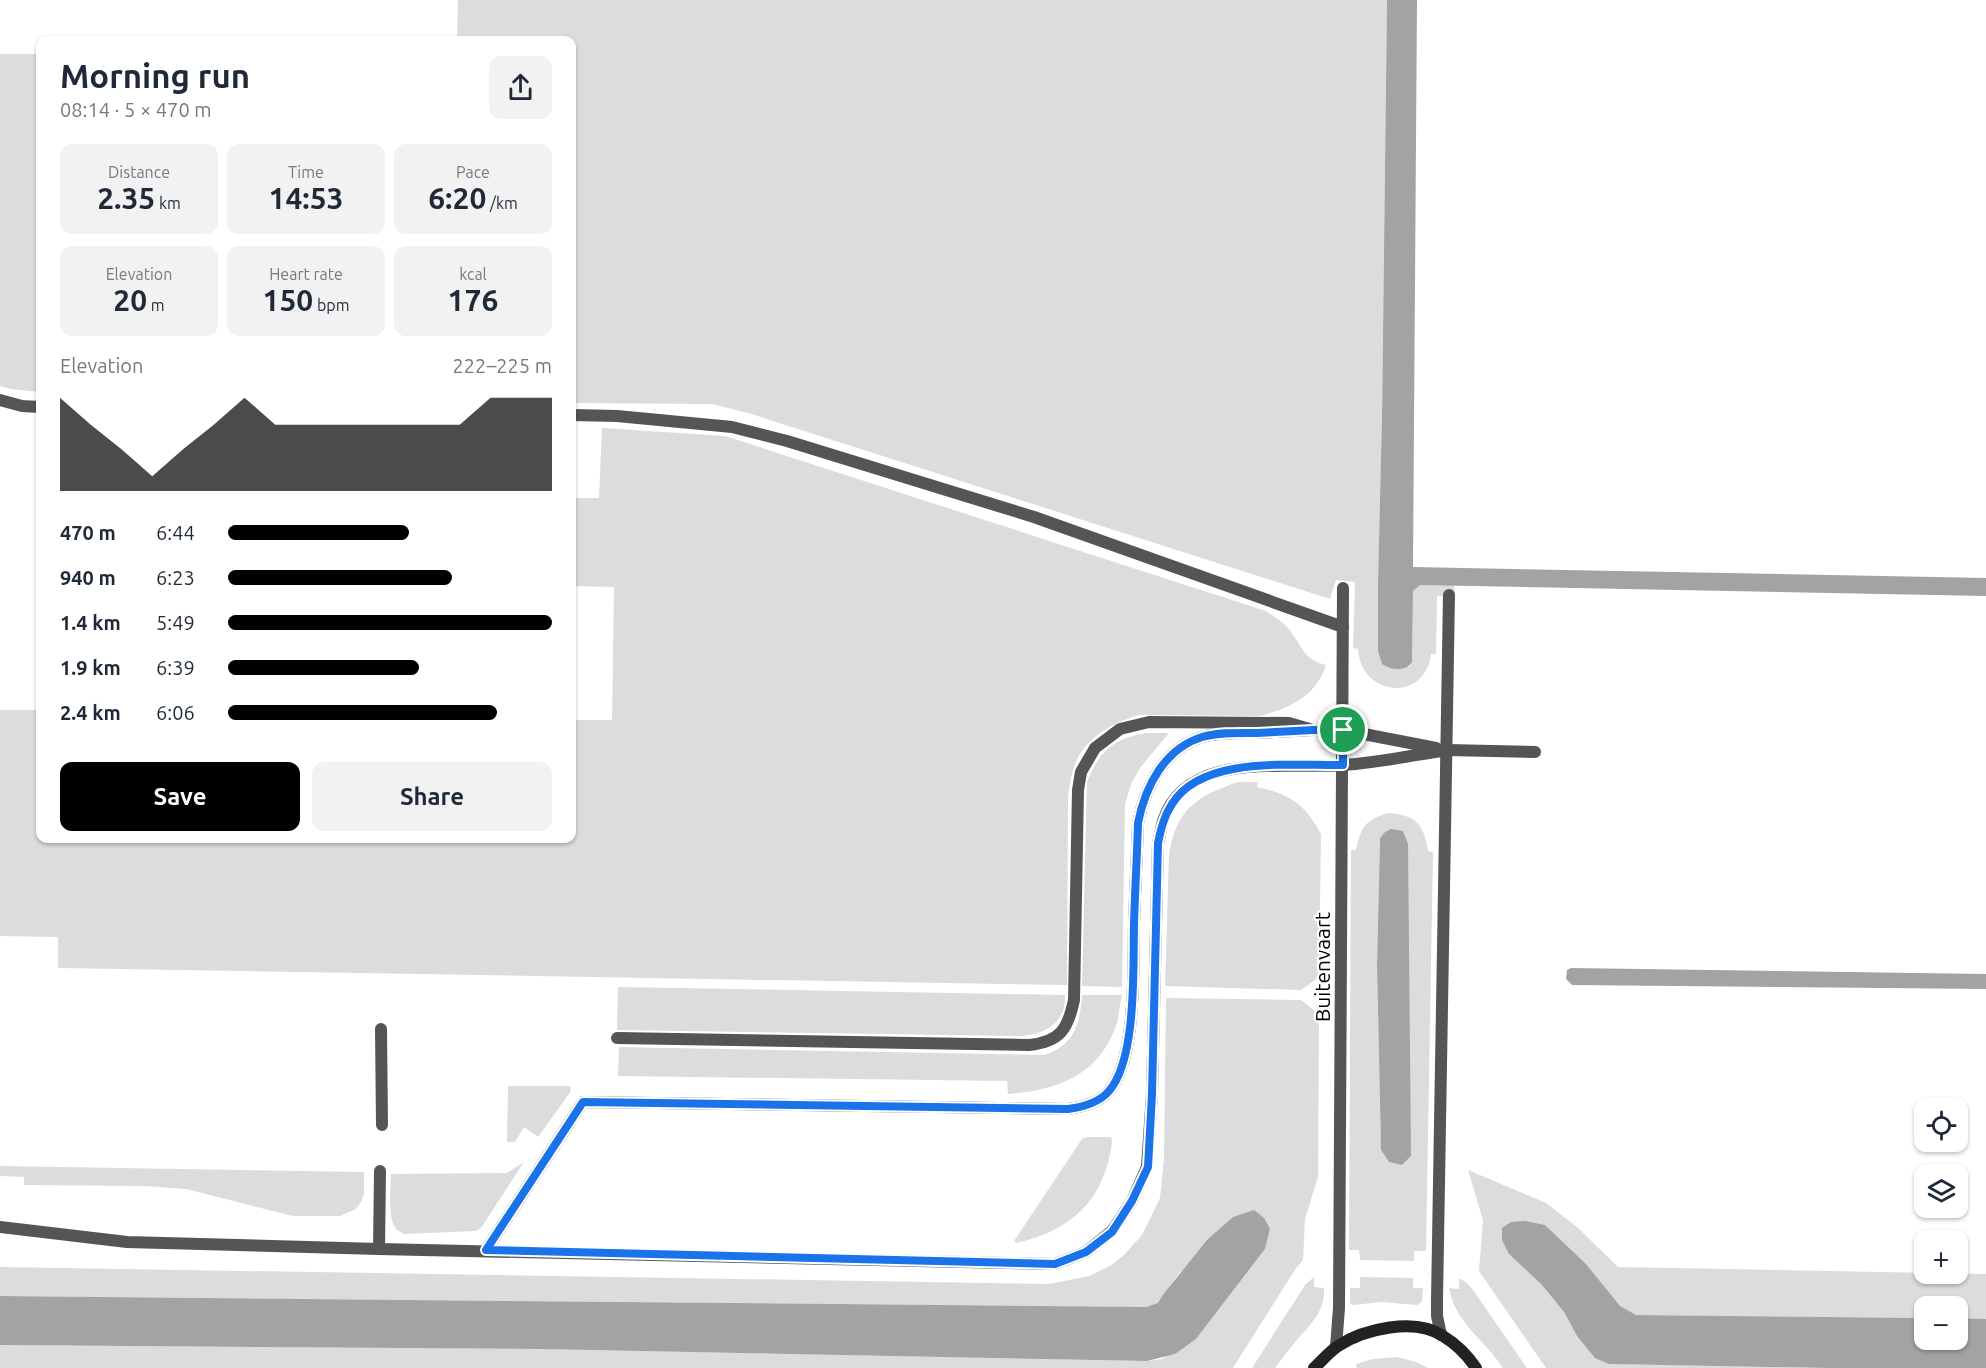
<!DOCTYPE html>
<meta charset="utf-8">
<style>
body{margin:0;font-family:Ubuntu,sans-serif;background:#f2f2f3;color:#1f2937;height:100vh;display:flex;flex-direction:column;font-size:22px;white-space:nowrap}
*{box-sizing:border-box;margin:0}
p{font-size:20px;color:#747a83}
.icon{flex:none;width:33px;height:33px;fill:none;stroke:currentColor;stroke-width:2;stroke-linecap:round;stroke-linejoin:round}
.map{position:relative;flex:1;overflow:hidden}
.sheet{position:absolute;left:36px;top:36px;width:540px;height:807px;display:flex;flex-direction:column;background:#fff;border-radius:12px;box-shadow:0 2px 4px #0004}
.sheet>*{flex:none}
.buttons{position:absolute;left:1914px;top:1098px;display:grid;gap:12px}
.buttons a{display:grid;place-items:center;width:54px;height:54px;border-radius:12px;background:#fff;box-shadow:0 2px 4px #0004;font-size:30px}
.pin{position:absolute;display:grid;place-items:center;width:51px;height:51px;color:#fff;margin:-26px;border:3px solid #fff;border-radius:50%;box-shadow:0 2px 6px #0007}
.round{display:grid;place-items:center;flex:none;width:63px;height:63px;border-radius:12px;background:#f2f2f3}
.overview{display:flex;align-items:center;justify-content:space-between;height:102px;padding:0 24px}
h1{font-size:33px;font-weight:700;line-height:45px}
.stats{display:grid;grid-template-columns:repeat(3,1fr);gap:9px;height:102px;padding:6px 24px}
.stats div{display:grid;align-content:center;border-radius:12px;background:#f2f2f3;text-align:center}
.stats b{font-size:30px;font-weight:700}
.stats small{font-size:16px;font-weight:400}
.stats p{font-size:16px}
.chart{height:168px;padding:12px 24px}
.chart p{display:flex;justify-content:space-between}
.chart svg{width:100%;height:108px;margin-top:6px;fill:#000;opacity:.7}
.button{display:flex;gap:12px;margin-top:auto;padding:12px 24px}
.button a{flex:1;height:69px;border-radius:12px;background:#000;color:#fff;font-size:24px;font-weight:700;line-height:69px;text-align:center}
.button a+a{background:#f2f2f3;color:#1f2937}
ul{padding:0 24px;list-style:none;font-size:20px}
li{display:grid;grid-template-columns:96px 72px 1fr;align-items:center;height:45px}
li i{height:15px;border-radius:8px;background:#000}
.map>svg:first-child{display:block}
</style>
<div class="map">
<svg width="1986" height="1368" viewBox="0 0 1986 1368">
<rect width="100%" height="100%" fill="#fff"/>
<g fill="#dcdcdc" fill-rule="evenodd">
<path d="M458,0h929l-5,417 -4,164v70l31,16 3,-5 1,-71 7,-6h34l1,11h-18l-1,58h-5c-6,49 -70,43 -73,-5l-5,-1 2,-66 -19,-2 -6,19 -582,-186 -36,-9 -140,-1v-363h-115z"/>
<path d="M0,54h40v338l-29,-3 -11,-3z"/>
<path d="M602,428l123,8 541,175c7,5 14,9 20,15 16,17 15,33 40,39 -10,32 -37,43 -66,51l-121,-1c-28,8 -57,24 -66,55 -3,9 -4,19 -5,28l-1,187 -1009,-17v-31l-58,-1v-226h40v128h532v-118h40l2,-133 -42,-1v-88h27z"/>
<path d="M1146,733h23l-29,35 -9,16 -6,20 -3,183 -40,-1 5,-204c13,-32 26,-43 59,-49z"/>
<path d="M1238,782h20l-1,5c33,7 48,17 64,47l-2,143 -18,13 -136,-4 4,-131c7,-46 28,-59 69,-73z"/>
<path d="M1388,813c28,2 36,11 40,38l5,1 -7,399h-12v10l-54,-1 -1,-10h-10l2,-400h5c5,-23 9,-30 32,-37zM1385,832l4,330 -8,-12 -4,-186 3,-126z"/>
<path d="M618,987l447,8c1,28 -19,39 -44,41l-404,-6z"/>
<path d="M1082,995h40c-2,9 -3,19 -5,28 -18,53 -59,67 -109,71l-1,-13 -389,-5 1,-29 425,8c30,-9 36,-31 38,-60z"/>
<path d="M1166,998l135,2 18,14 -1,163 -13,42 -2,41 -9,11 -61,97h-1233v-23l539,4 608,12 15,-2 34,-20 69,-90 5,-20 -90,43 -22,32 -12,3 -1146,-11v-29l1049,17 40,-8 21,-10 14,-11 18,-20 18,-37 4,-40z"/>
<path d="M508,1086h62l1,5 -33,46 -14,-10 -9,15h-8z"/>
<path d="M1087,1137h24l1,6c-8,57 -40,87 -95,100l-3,-2 68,-102z"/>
<path d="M524,1162l-43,66 -5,3 -72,3c-2,-1 -7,-4 -8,-5 -9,-10 -5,-43 -5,-55l116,-1z"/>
<path d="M0,1166l364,6v22l-3,8 -5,7 -16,7h-47l-107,-27 -41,-3 -121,-1v-8l-24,-1z"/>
<path d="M1468,1170l78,33 31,24 41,40 368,7v45l-28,-1v-12h-34v12l-288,-3 -16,-8 -34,-43 -41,-39 -36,29 33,31 22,27 13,24 32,28 218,4h-281l-67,-97 4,-51z"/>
<path d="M1314,1277v10l10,1c1,24 -14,37 -28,53 -8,9 -14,18 -21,27h-23l53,-83z"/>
<path d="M1360,1277l53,1v10h10l-1,14 -5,3 -35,-3 -29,3 -3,-2v-15h10z"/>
<path d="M1459,1278l8,5 6,7 54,78h-24c-18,-28 -48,-45 -54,-80l10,1z"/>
<path d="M1397,1357l19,5 12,6h-71l-1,-4 17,-5z"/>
</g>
<g fill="#a3a3a3">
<path d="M1387,0h30l-4,567 573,11v18l-566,-11 -7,6 -1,71c-6,10 -21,8 -30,2l-4,-13v-70l4,-164z"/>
<path d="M1391,829l12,2 5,13 3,312 -9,9 -13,-3 -8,-12 -4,-186 3,-126 5,-6z"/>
<path d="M1571,968l415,6v15l-414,-4 -6,-6 1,-9z"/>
<path d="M1254,1210l10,8 6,11 -5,20 -69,90 -21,15 -28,7 -608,-12 -539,-4v-49l1146,11 12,-4 4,-7 45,-56 26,-23z"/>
<path d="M1525,1221l20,4 41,39 34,42 16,9 288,3v22h34v-22l28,1v49h-159l-218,-4 -14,-6 -18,-22 -13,-24 -22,-27 -33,-31 -7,-14v-12l9,-6z"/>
</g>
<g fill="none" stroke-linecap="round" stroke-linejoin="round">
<g stroke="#555" stroke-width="12">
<path d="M0,400l22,6 18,1"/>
<path d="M572,415l45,1 115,11 55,14 247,76 309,110"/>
<path d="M381,1029l1,96"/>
<path d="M617,1038l412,7c31,-3 39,-16 45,-45l4,-210 3,-18 14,-24 25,-19 29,-7 140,1 24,7h30l93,18"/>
<path d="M0,1227l127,15 252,7 676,15 31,-12 26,-21 20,-30 15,-34 5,-73 6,-251c2,-7 3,-15 5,-22 24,-72 123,-51 180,-56 34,-2 70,-10 104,-15"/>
<path d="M379,1249l1,-78"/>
<path d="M486,1250l97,-148 485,7c15,-2 31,-6 41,-18 28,-32 24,-125 25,-167 1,-34 3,-67 4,-101 7,-36 26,-74 64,-86 17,-5 37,-4 55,-4 19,-1 37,-2 56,-3"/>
</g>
<g stroke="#555" stroke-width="12">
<path d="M1447,750l88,2"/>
<path d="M1441,1335l-4,-19v-16l12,-705"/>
<path d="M1336,1347l3,-39 4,-720"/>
</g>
<path stroke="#222" stroke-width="12" d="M1314,1368c8,-7 15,-16 24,-22 26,-17 77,-29 105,-10 13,8 25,20 33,32"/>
</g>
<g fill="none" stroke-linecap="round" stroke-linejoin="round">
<defs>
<path id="route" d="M1313,730h30v35c-50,1 -141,-10 -171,39 -8,12 -11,25 -14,39l-6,251 -4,73 -16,34 -20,31 -26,20 -31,12 -569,-14 97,-148 485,7c15,-2 31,-6 41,-18 28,-32 24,-125 25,-167 1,-34 3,-67 4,-101 7,-36 26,-74 64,-86 17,-5 37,-4 55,-4 19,-1 37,-2 56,-3z"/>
</defs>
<use href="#route" stroke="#fff" stroke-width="12"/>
<use href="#route" stroke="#1a73e8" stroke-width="8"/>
</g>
<g text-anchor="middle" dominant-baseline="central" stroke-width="4.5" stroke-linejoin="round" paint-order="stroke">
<g font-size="21" fill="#000" stroke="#fff">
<text transform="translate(1322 967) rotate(-90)">Buitenvaart</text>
</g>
</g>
</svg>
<div class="buttons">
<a><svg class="icon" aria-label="locate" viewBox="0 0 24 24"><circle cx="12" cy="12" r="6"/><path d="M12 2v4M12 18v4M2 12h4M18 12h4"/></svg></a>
<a><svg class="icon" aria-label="layers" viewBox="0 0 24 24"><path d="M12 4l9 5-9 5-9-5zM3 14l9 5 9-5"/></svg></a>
<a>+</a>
<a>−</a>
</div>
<div class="pin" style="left:1343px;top:730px;background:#1e9e55"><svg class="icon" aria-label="arrive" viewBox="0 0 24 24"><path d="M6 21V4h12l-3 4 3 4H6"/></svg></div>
<section class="sheet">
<div class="overview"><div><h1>Morning run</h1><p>08:14 · 5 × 470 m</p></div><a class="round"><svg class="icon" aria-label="share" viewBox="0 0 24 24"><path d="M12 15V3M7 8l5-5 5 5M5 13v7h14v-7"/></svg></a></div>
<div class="stats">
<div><p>Distance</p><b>2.35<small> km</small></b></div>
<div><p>Time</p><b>14:53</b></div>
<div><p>Pace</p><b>6:20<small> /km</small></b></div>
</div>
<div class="stats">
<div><p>Elevation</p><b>20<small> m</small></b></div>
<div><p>Heart rate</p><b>150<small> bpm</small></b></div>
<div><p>kcal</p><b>176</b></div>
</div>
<div class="chart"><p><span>Elevation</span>222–225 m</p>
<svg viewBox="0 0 160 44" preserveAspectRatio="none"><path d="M0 44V6L10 17L20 27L30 38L40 27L50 17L60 6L70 17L80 17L90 17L100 17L110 17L120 17L130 17L140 6L150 6L160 6V44z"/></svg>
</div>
<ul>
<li><b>470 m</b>6:44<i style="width:56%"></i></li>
<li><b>940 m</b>6:23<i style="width:69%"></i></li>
<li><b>1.4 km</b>5:49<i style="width:100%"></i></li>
<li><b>1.9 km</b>6:39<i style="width:59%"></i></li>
<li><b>2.4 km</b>6:06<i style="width:83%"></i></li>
</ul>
<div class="button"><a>Save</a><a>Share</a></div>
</section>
</div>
